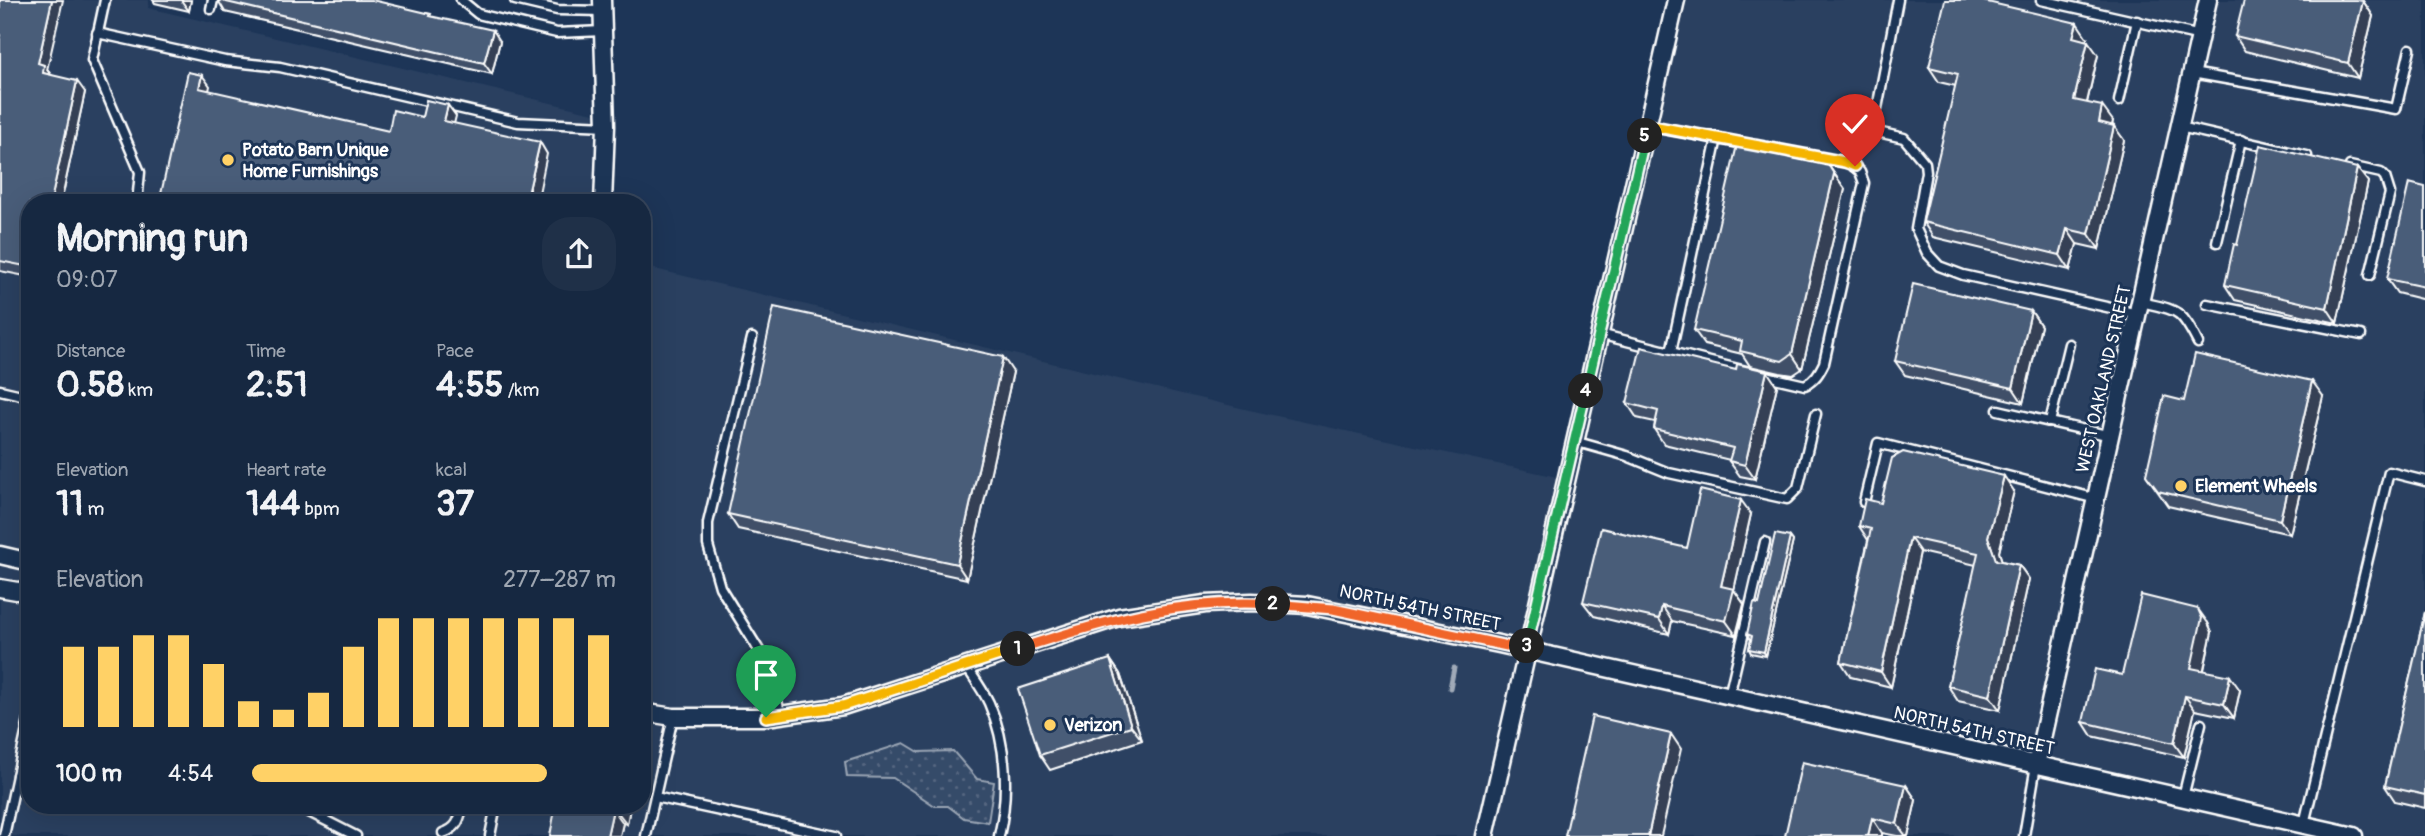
<!DOCTYPE html>
<meta charset="utf-8">
<style>
body{margin:0;font-family:Pangolin,sans-serif;background:#1f3048;color:#f1f3f6;height:100vh;display:flex;flex-direction:column;font-size:26px;white-space:nowrap}
*{box-sizing:border-box;margin:0}
p{font-size:23px;color:#9ea6b1}
.icon{flex:none;width:38px;height:38px;fill:none;stroke:currentColor;stroke-width:2;stroke-linecap:round;stroke-linejoin:round}
.map{position:relative;flex:1;overflow:hidden}
.sheet{position:absolute;left:21px;top:194px;width:630px;height:620px;display:flex;flex-direction:column;background:#162841;border-radius:28px;box-shadow:0 7px 28px #0002,0 0 0 2px #35445a}
.sheet>*{flex:none}
.pin{position:absolute;display:grid;place-items:center;width:60px;height:60px;color:#fff;margin:-72px -30px;border-radius:50% 50% 50% 0;rotate:-45deg;box-shadow:0 0 7px #0007}
.pin .icon{rotate:45deg}
.km{position:absolute;width:35px;height:35px;margin:-18px;border-radius:50%;background:#222;color:#fff;font-size:19px;line-height:35px;text-align:center}
.round{display:grid;place-items:center;flex:none;width:74px;height:74px;border-radius:28px;background:#1f3048}
.head{display:flex;align-items:center;justify-content:space-between;height:119px;padding:0 35px}
h1{font-size:38px;font-weight:800;line-height:52px}
.stats{display:grid;grid-template-columns:repeat(3,1fr);gap:10px;height:119px;padding:7px 35px}
.stats div{display:grid;align-content:center}
.stats b{font-size:35px;font-weight:800}
.stats small{font-size:19px;font-weight:400}
.stats p{font-size:19px}
.chart{height:196px;padding:14px 35px}
.chart p{display:flex;justify-content:space-between}
.chart svg{width:100%;height:126px;margin-top:7px;stroke:#ffd166;stroke-width:6}
ul{padding:0 35px;list-style:none;font-size:23px}
li{display:grid;grid-template-columns:112px 84px 1fr;align-items:center;height:52px}
li i{height:18px;border-radius:9px;background:#ffd166}
.map>svg:first-child{display:block}
</style>
<div class="map">
<svg width="2425" height="836" viewBox="0 0 2425 836">
<defs>
<pattern id="green-dots" width="8" height="8" patternUnits="userSpaceOnUse" patternTransform="scale(1.75)"><rect width="8" height="8" fill="#364b69"/><path d="M2 2h.1M6 6h.1" fill="none" stroke="#546680" stroke-width="1.8" stroke-linecap="round"/></pattern>
</defs>
<rect width="100%" height="100%" fill="#1d3557"/>
<filter id="ink" filterUnits="userSpaceOnUse"><feTurbulence type="fractalNoise" baseFrequency=".0143" numOctaves="2"/><feDisplacementMap in="SourceGraphic" scale="14" xChannelSelector="R" yChannelSelector="G"/><feConvolveMatrix kernelMatrix="1 2 1 2 8 2 1 2 1" color-interpolation-filters="sRGB"/></filter>
<g filter="url(#ink)">
<path fill="#2a4161" d="M0,0h149l-1,8 458,108 -3,87h-573v602h612v-539l607,144 317,69 -13,57 131,-536h741v836h-2425z"/>
<path fill="url(#green-dots)" stroke="#9aa5b4" stroke-width="2" d="M904,743l15,9 34,-1 24,28 17,3 -6,40 -24,-4 -16,-12h-13l-42,-28 -46,-1 -2,-15z"/>
<g fill="none" stroke-linecap="round" stroke-linejoin="round">
<path stroke="#a0aab8" stroke-width="5" d="M1450,688l4,-20"/>
<defs>
<g id="service">
<path d="M105,0l-13,60 48,112 -3,31"/>
<path d="M461,0l17,14 79,19 46,-2"/>
<path d="M515,0l42,10 45,1"/>
<path d="M1898,0l-24,124 2,6 6,3 22,5 21,25 1,9 -10,57 11,24 12,13 24,9 175,39"/>
<path d="M2041,0l160,36"/>
<path d="M211,9l2,-9"/>
<path d="M97,33l128,28 55,6 238,55 88,4"/>
<path d="M2192,73l204,36 14,-60"/>
<path d="M2119,101l18,-80"/>
<path d="M1647,126l203,37 10,9 4,11 -40,180c-5,10 -9,17 -19,22l-43,-10"/>
<path d="M2180,127l127,29"/>
<path d="M2350,166l31,7 4,4 5,16 -20,82"/>
<path d="M2217,242l24,-102"/>
<path d="M2141,302c38,9 39,6 57,41"/>
<path d="M2207,304l154,31"/>
<path d="M1599,334l147,37"/>
<path d="M752,338l-44,185v22l12,42 45,73 16,55"/>
<path d="M1671,352l46,-214"/>
<path d="M0,390l30,7"/>
<path d="M1998,410l113,26"/>
<path d="M2050,422l19,-78"/>
<path d="M1574,441l53,15 42,17 118,26 11,-11 18,-74"/>
<path d="M1864,502l14,-59 219,56"/>
<path d="M966,666c8,12 17,24 23,37 18,41 20,90 10,133"/>
<path d="M1729,696l36,-154"/>
<path d="M17,775l13,3"/>
<path d="M655,797l181,39"/>
<path d="M2183,797l18,-73"/>
<path d="M282,805l21,4 53,27"/>
<path d="M2304,824l85,-352 36,9"/>
<path d="M443,833c15,-5 16,-13 20,-28"/>
<path d="M4,836l26,-121"/>
<path d="M490,836l6,-31"/>
<path d="M646,836l27,-119"/>
<path d="M2024,836l12,-71"/>
</g>
<g id="minor">
<path d="M602,0l4,126 -3,77"/>
<path d="M0,555l30,7"/>
<path d="M0,588l17,3 13,-1"/>
<path d="M642,712l31,5h93l77,-11 276,-89 86,-13 47,-2 55,3 192,39 855,192"/>
<path d="M2036,765l172,-765"/>
<path d="M1485,836l191,-836"/>
</g>
</defs>
<use href="#service" stroke="#fff" stroke-width="13"/>
<use href="#minor" stroke="#fff" stroke-width="21"/>
<use href="#service" stroke="#1d3557" stroke-width="8"/>
<use href="#minor" stroke="#1d3557" stroke-width="16"/>
</g>
<g fill="#405068" stroke="#fff" stroke-width="2">
<path d="M0,0l51,75 34,17 -24,111h-31v74l-30,-6z"/>
<path d="M153,0h38l-2,11 -34,-8z"/>
<path d="M218,0l282,41 -8,33 -267,-62z"/>
<path d="M2363,1l10,15 -15,62 -113,-27 -10,-15z"/>
<path d="M2087,38l-1,2 12,15 -11,48 26,18 -1,4 12,15 -25,109 -22,-5 -7,26 -137,-33 -10,-15 33,-136 -17,-4 -10,-15z"/>
<path d="M1829,166l16,23 -43,180 -9,6 -13,-2 -30,-7 -8,-12 -37,-9 -11,-15z"/>
<path d="M2357,168l11,14 -31,141 -102,-23 -10,-15 12,-40z"/>
<path d="M2425,187v113l-28,-7 -10,-14z"/>
<path d="M2031,311l10,15 -18,77 -118,-28 -10,-14z"/>
<path d="M1013,372l-46,207 -229,-50 -10,-15z"/>
<path d="M1777,386l-22,93 -15,-3 -11,-15 1,-1 -66,-16 -10,-15 1,-7 -18,-4 -10,-15z"/>
<path d="M2323,396l-33,138 -122,-28 -22,-31 38,-74z"/>
<path d="M2014,491l-15,61 3,9 17,4 10,14 -29,131 -42,-9 -10,-15 28,-121 -56,-13 -29,135 -40,-10 -10,-15 27,-122 -9,-14 22,-23z"/>
<path d="M1751,514l-17,76 10,14 -8,31 -64,-14 -3,13 -75,-18 -11,-14z"/>
<path d="M1790,537l3,4 -27,115 -15,-3 -2,-4 2,-10 -2,-1 -2,-4 12,-30z"/>
<path d="M2425,612v196l-30,-7 -10,-15z"/>
<path d="M2208,623l4,9 -8,38 36,20 -6,28 -39,-8 -11,47 -92,-21 -9,-14 39,-47z"/>
<path d="M1110,659l10,15 22,66 -92,30 -10,-15z"/>
<path d="M1906,785l10,15 -8,36h-11l-15,-3 -97,3z"/>
<path d="M557,805h71l2,3 -3,16 -4,-1 -3,13h-70z"/>
</g>
<g fill="#344155" stroke="#fff" stroke-width="2">
<path d="M52,0h11l-16,70 5,6 -9,-3 -5,-10z"/>
<path d="M181,0h10l-2,11z"/>
<path d="M2363,1l10,15 -15,62 -10,-15z"/>
<path d="M2077,23l10,15 -3,14 -11,-15z"/>
<path d="M493,30l7,11 -8,33 -8,-11z"/>
<path d="M2088,41l10,14 -14,60 -10,-15z"/>
<path d="M202,75l8,11 -3,13 -8,-11z"/>
<path d="M77,81l8,11 -24,111 -10,-2z"/>
<path d="M448,105l8,11 -4,16 -8,-11z"/>
<path d="M2102,106l11,15 -4,16 -10,-15z"/>
<path d="M2114,126l10,14 -25,109 -10,-15z"/>
<path d="M540,142l7,12 -10,49h-11z"/>
<path d="M2357,168l11,14 -31,141 -10,-15z"/>
<path d="M1834,174l11,15 -43,180 -10,-15z"/>
<path d="M2067,229l10,15 -7,26 -10,-15z"/>
<path d="M2031,311l10,15 -18,77 -10,-15z"/>
<path d="M1003,357l10,15 -46,207 -10,-15z"/>
<path d="M1767,371l10,15 -22,93 -10,-14z"/>
<path d="M2312,381l11,15 -33,138 -10,-14z"/>
<path d="M2004,476l10,15 -15,61 7,22 -10,-14 -8,-23z"/>
<path d="M1741,500l10,14 -17,76 10,14 -8,31 -10,-14 -5,-35z"/>
<path d="M1790,537l3,4 -27,115 -2,-4z"/>
<path d="M1910,538l10,14 -29,135 -10,-15z"/>
<path d="M2019,565l10,14 -29,131 -10,-14z"/>
<path d="M1662,606l10,15 -3,13 -10,-15z"/>
<path d="M2198,609l10,14 4,9 -11,50 -10,-14z"/>
<path d="M1110,659l10,15 22,66 -11,-14z"/>
<path d="M2230,676l10,14 -6,28 -10,-14z"/>
<path d="M2185,696l10,14 -11,47 -10,-14z"/>
<path d="M1671,734l10,15 -20,87h-13z"/>
<path d="M1906,785l10,15 -8,36h-2l-9,-12z"/>
<path d="M617,805h11l2,3 -3,16 -11,-14z"/>
<path d="M613,809l10,14 -3,13h-13z"/>
<path d="M1872,818l10,15v3h-14z"/>
</g>
<g fill="#4a5d79" stroke="#fff" stroke-width="2">
<path d="M0,0h52l-14,63 6,2 -1,8 34,8 -26,120 8,2h-29v64l-30,-6z"/>
<path d="M218,0h154l59,14 -1,2 63,14 -9,33z"/>
<path d="M1945,0h34l98,23 -4,14 15,4 -14,59 28,6 -3,16 15,4 -25,108 -22,-5 -7,26 -137,-33 35,-148 -29,-7z"/>
<path d="M2244,0h113l6,1 -15,62 -113,-27z"/>
<path d="M188,72l14,3 -3,13 190,43 4,-21 29,7 4,-17 22,5 -4,16 96,21 -14,61h-367z"/>
<path d="M1737,145l92,21 5,8 -42,180 -10,7 -42,-10 2,-10 -48,-11z"/>
<path d="M2260,145l97,23 -30,140 -102,-23 9,-41 3,1z"/>
<path d="M2409,183l16,4v100l-38,-8z"/>
<path d="M1913,284l118,27 -18,77 -118,-27z"/>
<path d="M774,307l229,50 -46,207 -229,-50z"/>
<path d="M1641,347l95,23 1,-6 30,7 -22,94 -16,-4 4,-13 -79,-19 4,-18 -31,-8z"/>
<path d="M2195,354l117,27 -32,139 -122,-29 -12,-16 18,-79 20,5z"/>
<path d="M1903,452l101,24 -16,61 8,23 23,5 -29,131 -42,-10 30,-133 -68,-15 -29,134 -40,-10 30,-133 -12,-3 6,-27 16,4 11,-45z"/>
<path d="M1700,490l41,10 -20,86 13,3 -8,32 -64,-15 -3,13 -76,-17 18,-74 86,20z"/>
<path d="M1775,534l15,3 -26,115 -15,-3 3,-13 -5,-2 7,-31 5,1z"/>
<path d="M2141,595l57,14 4,9 -11,50 39,8 -6,28 -39,-8 -11,47 -91,-21 12,-53 27,6z"/>
<path d="M2425,612v183l-40,-9z"/>
<path d="M1110,659l21,67 -91,29 -22,-66z"/>
<path d="M1592,716l79,18 -23,102h-83z"/>
<path d="M1802,762l104,23 -9,39 -25,-6 -4,18h-83z"/>
<path d="M557,805h60l-1,5 -3,-1 -6,27h-57l4,-21z"/>
</g>
</g>
<g fill="none" stroke-linecap="round" stroke-linejoin="round" filter="url(#ink)">
<defs>
<path id="split-1" d="M766,717l77,-11 175,-57"/>
<path id="split-2" d="M1018,649c86,-28 163,-51 255,-45"/>
<path id="split-3" d="M1273,604l60,5 193,41 1,-4"/>
<path id="split-4" d="M1527,646l59,-255"/>
<path id="split-5" d="M1586,391l59,-255"/>
<path id="split-6" d="M1645,136l2,-11 198,37 10,4"/>
</defs>
<use href="#split-1" stroke="#fff" stroke-width="14"/>
<use href="#split-2" stroke="#fff" stroke-width="14"/>
<use href="#split-3" stroke="#fff" stroke-width="14"/>
<use href="#split-4" stroke="#fff" stroke-width="14"/>
<use href="#split-5" stroke="#fff" stroke-width="14"/>
<use href="#split-6" stroke="#fff" stroke-width="14"/>
<use href="#split-1" stroke="#f5b400" stroke-width="9"/>
<use href="#split-2" stroke="#f0652b" stroke-width="9"/>
<use href="#split-3" stroke="#f0652b" stroke-width="9"/>
<use href="#split-4" stroke="#22a559" stroke-width="9"/>
<use href="#split-5" stroke="#22a559" stroke-width="9"/>
<use href="#split-6" stroke="#f5b400" stroke-width="9"/>
</g>
<g fill="#ffd166" stroke="#1d3557" stroke-width="2.5">
<circle cx="228" cy="160" r="7"/>
<circle cx="2181" cy="486" r="7"/>
<circle cx="1050" cy="725" r="7"/>
</g>
<g text-anchor="middle" dominant-baseline="central" stroke-width="6" stroke-linejoin="round" paint-order="stroke">
<g font-size="18" font-weight="bold" fill="#fff" stroke="#1d3557" text-anchor="start">
<text x="242" y="150">Potato Barn Unique<tspan x="242" dy="21">Home Furnishings</tspan></text>
<text x="2195" y="486">Element Wheels</text>
<text x="1064" y="725">Verizon</text>
</g>
<g font-size="18" fill="#fff" stroke="#1d3557">
<text transform="translate(2104 379) rotate(-77)">WEST OAKLAND STREET</text>
<text transform="translate(1420 608) rotate(12)">NORTH 54TH STREET</text>
<text transform="translate(1974 731) rotate(13)">NORTH 54TH STREET</text>
</g>
</g>
</svg>
<div class="pin" style="left:766px;top:717px;background:#1e9e55"><svg class="icon" aria-label="arrive" viewBox="0 0 24 24"><path d="M6 21V4h12l-3 4 3 4H6"/></svg></div>
<div class="pin" style="left:1855px;top:166px;background:#d93025"><svg class="icon" aria-label="check" viewBox="0 0 24 24"><path d="M5 12l5 5 9-10"/></svg></div>
<b class="km" style="left:1018px;top:649px">1</b>
<b class="km" style="left:1273px;top:604px">2</b>
<b class="km" style="left:1527px;top:646px">3</b>
<b class="km" style="left:1586px;top:391px">4</b>
<b class="km" style="left:1645px;top:136px">5</b>
<section class="sheet">
<div class="head"><div><h1>Morning run</h1><p>09:07</p></div><a class="round"><svg class="icon" aria-label="share" viewBox="0 0 24 24"><path d="M12 15V3M7 8l5-5 5 5M5 13v7h14v-7"/></svg></a></div>
<div class="stats">
<div><p>Distance</p><b>0.58<small> km</small></b></div>
<div><p>Time</p><b>2:51</b></div>
<div><p>Pace</p><b>4:55<small> /km</small></b></div>
</div>
<div class="stats">
<div><p>Elevation</p><b>11<small> m</small></b></div>
<div><p>Heart rate</p><b>144<small> bpm</small></b></div>
<div><p>kcal</p><b>37</b></div>
</div>
<div class="chart"><p><span>Elevation</span>277–287 m</p>
<svg viewBox="0 0 160 44" preserveAspectRatio="none"><path d="M5 44V16M15 44V16M25 44V12M35 44V12M45 44V22M55 44V35M65 44V38M75 44V32M85 44V16M95 44V6M105 44V6M115 44V6M125 44V6M135 44V6M145 44V6M155 44V12"/></svg>
</div>
<ul>
<li><b>100 m</b>4:54<i style="width:81%"></i></li>
</ul>
</section>
</div>
